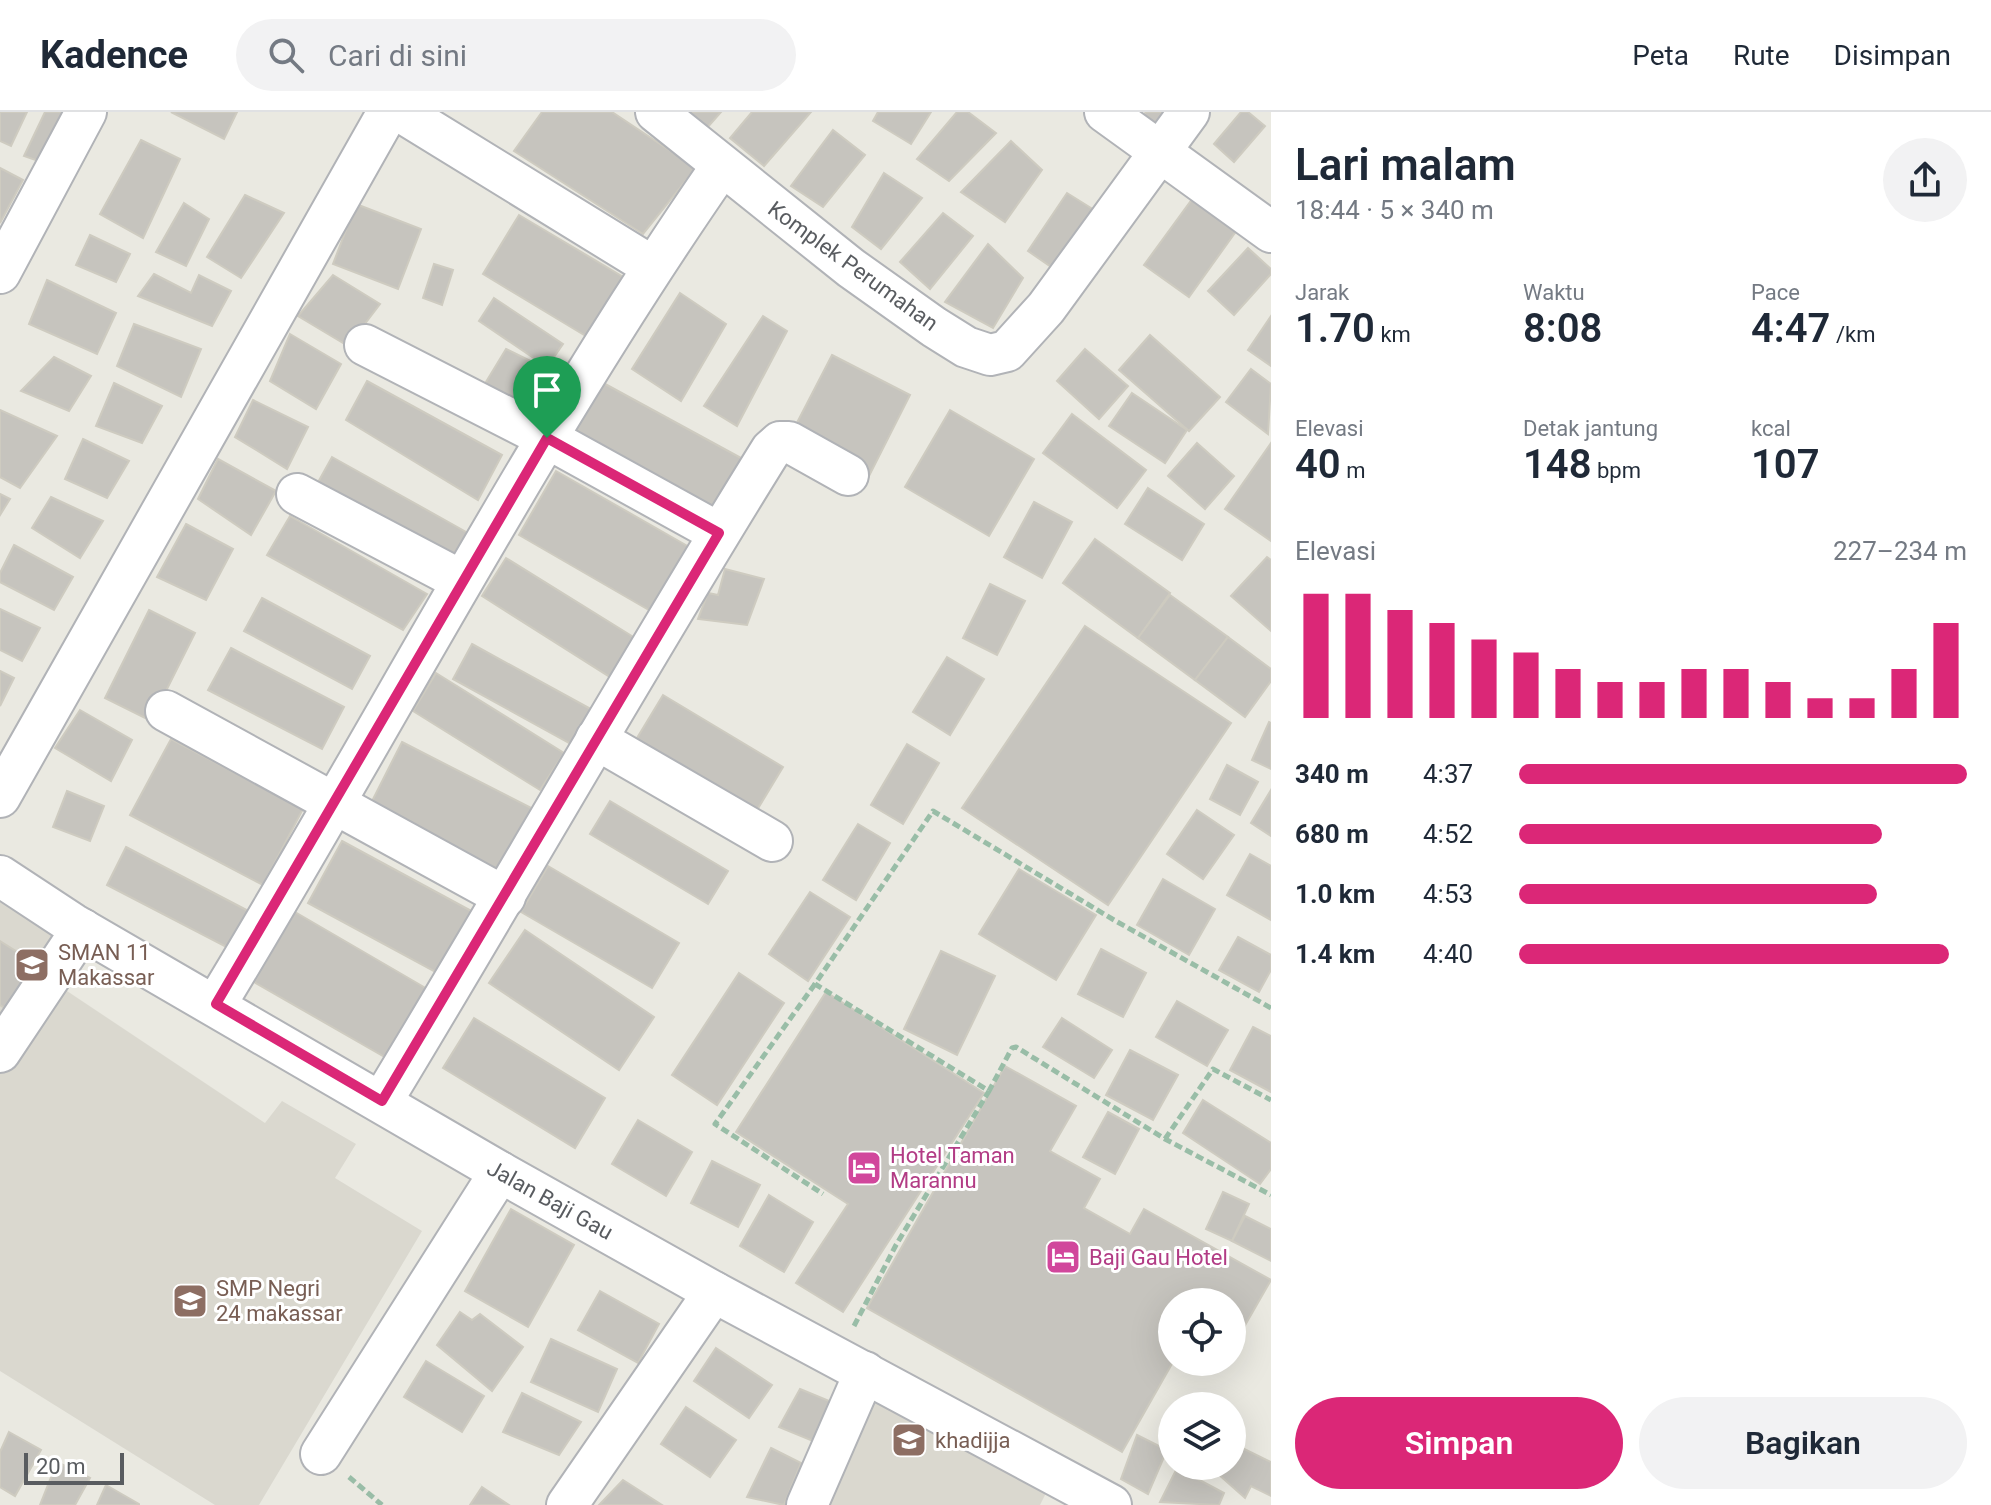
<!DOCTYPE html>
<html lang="id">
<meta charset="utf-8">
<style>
body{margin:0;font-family:Roboto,sans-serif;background:#f2f2f3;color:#1f2937;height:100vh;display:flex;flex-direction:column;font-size:30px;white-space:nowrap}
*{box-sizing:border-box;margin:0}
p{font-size:26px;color:#747a83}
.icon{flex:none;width:44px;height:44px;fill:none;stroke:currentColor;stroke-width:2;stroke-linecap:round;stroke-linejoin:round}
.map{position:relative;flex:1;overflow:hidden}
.drawer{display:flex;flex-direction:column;background:#fff;width:720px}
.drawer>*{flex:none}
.controls{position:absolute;left:1158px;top:1176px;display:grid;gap:16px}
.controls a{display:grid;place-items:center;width:88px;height:88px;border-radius:50%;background:#fff;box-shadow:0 8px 32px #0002;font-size:40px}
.scale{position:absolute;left:24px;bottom:20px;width:100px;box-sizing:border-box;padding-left:8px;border:4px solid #595c60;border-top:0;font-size:22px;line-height:28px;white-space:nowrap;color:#595c60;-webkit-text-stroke:6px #fff;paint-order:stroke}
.pin{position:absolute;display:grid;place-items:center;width:68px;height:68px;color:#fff;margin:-82px -34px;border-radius:50% 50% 50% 0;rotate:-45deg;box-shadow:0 0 8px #0007}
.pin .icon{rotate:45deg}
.round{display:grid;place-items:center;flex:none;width:84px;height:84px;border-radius:42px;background:#f2f2f3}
.summary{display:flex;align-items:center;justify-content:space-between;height:136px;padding:0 24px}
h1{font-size:44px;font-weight:600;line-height:60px}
.metrics{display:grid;grid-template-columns:repeat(3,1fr);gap:12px;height:136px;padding:8px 24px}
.metrics div{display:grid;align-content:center}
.metrics b{font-size:40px;font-weight:600}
.metrics small{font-size:22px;font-weight:400}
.metrics p{font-size:22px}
.chart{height:224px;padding:16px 24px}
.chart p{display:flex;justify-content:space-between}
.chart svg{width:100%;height:144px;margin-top:8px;stroke:#db2777;stroke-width:6}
.cta{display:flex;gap:16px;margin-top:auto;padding:16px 24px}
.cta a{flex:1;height:92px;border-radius:48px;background:#db2777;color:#fff;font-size:32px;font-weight:600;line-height:92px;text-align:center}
.cta a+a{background:#f2f2f3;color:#1f2937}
ul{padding:0 24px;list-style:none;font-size:26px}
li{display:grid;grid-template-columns:128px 96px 1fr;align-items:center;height:60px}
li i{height:20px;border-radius:10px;background:#db2777}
header{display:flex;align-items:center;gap:48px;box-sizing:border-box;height:112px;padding:0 40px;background:#fff;border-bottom:2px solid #e0e1e3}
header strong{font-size:38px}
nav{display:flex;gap:44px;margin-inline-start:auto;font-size:28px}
.search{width:560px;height:72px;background:#f2f2f3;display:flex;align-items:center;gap:20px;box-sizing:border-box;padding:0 28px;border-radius:44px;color:#747a83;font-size:30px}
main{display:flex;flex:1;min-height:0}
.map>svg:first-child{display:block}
</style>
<header>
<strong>Kadence</strong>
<div class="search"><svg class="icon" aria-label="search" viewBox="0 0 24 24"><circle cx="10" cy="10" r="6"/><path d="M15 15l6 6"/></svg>Cari di sini</div>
<nav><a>Peta</a><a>Rute</a><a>Disimpan</a></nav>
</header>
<main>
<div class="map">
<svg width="1271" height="1393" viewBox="0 0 1271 1393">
<rect width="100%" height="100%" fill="#eae9e1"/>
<g fill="#dad8cf">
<path d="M0,776l72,58 -17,37 210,140 17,-22 74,43 -21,34 87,53 -163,274h-44l-215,-134z"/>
<path d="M877,1282l172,93 -9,18h-218z"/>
</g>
<g fill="#c6c4be" stroke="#cecbc0" stroke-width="2">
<path d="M0,0h27l-16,34 -11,-5z"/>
<path d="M45,0h19l-17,52 -23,-8z"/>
<path d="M171,0h66l-13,27z"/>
<path d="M542,0h70l84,56 -53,66 -129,-83z"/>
<path d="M688,0h33l-15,17z"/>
<path d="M752,0h59l-47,54 -34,-28z"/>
<path d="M878,0h53l-20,32 -38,-23z"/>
<path d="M957,0h11l28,21 -47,48 -32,-22z"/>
<path d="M1146,0h29l-13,18 -19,-14z"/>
<path d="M1241,0h7l17,14 -31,36 -20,-18z"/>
<path d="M833,18l32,25 -42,52 -32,-21z"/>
<path d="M141,28l39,19 -37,79 -43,-24z"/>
<path d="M1011,29l31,29 -37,52 -44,-30z"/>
<path d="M0,56l23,12 -23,43z"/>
<path d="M884,61l38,25 -41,51 -29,-22z"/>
<path d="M1067,81l32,20 -39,60 -32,-22z"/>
<path d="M245,83l39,18 -43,65 -34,-21z"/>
<path d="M1193,86l44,32 -48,67 -45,-32z"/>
<path d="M184,91l25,16 -23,47 -30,-14z"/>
<path d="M356,92l65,25 -23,60 -65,-25z"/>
<path d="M943,101l30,23 -43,53 -30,-27z"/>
<path d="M519,103l106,63 -36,60 -106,-64z"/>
<path d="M90,123l40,19 -14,28 -40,-17z"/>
<path d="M988,132l35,34 -30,50 -48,-26z"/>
<path d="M1248,136l23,21v5l-37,41 -26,-24z"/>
<path d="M434,152l19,6 -11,35 -19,-7z"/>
<path d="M154,162l37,19 8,-18 32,16 -19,35 -74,-30z"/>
<path d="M333,163l47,29 -32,42 -50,-30z"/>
<path d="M47,168l69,33 -19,41 -68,-30z"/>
<path d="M680,181l46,31 -45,77 -49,-32z"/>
<path d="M494,186l69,46 -16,23 -68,-46z"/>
<path d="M763,204l24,15 -50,95 -33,-20z"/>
<path d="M1271,204v50l-23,-16z"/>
<path d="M134,212l67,25 -20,48 -64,-31z"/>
<path d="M290,222l51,30 -25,45 -46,-28z"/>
<path d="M1150,223l70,62 -31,34 -70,-61z"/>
<path d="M506,237l47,23 -23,49 -52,-26z"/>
<path d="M1085,237l43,37 -29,33 -42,-38z"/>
<path d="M832,243l78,40 -43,85 -79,-40z"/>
<path d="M54,245l37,19 -22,35 -48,-20z"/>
<path d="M1251,257l20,15 -3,50 -42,-32z"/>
<path d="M596,267l156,85 -27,49 -156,-84z"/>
<path d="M367,269l135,74 -24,45 -132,-80z"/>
<path d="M114,271l48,23 -20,37 -46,-17z"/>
<path d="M1132,281l55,37 -22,33 -56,-37z"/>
<path d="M253,288l55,27 -21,42 -52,-32z"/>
<path d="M0,298l57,26 -37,52 -20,-11z"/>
<path d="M950,298l84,49 -45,77 -84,-49z"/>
<path d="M1072,302l74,56 -29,38 -74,-55z"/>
<path d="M83,327l46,22 -22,37 -42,-19z"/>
<path d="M1197,331l37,33 -29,33 -37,-33z"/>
<path d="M1271,331v98l-46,-32z"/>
<path d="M332,345l136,76 -16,26 -135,-75z"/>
<path d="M218,347l58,32 -25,44 -53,-36z"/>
<path d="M556,359l135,77 -37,65 -135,-78z"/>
<path d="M1148,376l56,36 -22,36 -57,-36z"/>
<path d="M0,382l10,5 -10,16z"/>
<path d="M51,385l52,24 -23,37 -48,-30z"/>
<path d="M1034,390l38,20 -30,56 -38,-21z"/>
<path d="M290,404l137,78 -24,36 -136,-75z"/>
<path d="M186,412l47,25 -27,51 -49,-23z"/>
<path d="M1095,427l75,54 -32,45 -75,-55z"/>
<path d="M14,433l59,32 -19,33 -54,-28v-9z"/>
<path d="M1267,445l4,3v71l-40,-35z"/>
<path d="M506,446l129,80 -25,39 -128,-81z"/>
<path d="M725,457l39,10 -17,46 -49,-6 10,-26 10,2z"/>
<path d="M990,472l35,17 -28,54 -34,-17z"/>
<path d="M1170,483l58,42 -33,43 -57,-42z"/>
<path d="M262,486l108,58 -18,33 -108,-58z"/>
<path d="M0,497l40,19 -18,33 -22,-11z"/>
<path d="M149,498l46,23 -44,88 -46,-23z"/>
<path d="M1085,514l146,97 -123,182 -146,-97z"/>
<path d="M1228,525l43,32v12l-26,36 -50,-37z"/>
<path d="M472,532l126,69 -20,35 -125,-69z"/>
<path d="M231,536l113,59 -22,42 -114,-59z"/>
<path d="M947,545l37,22 -34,56 -37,-23z"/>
<path d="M0,559l14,7 -14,28z"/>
<path d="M436,561l128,80 -24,37 -127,-79z"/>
<path d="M663,583l120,72 -32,53 -120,-72z"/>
<path d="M80,598l52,30 -21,41 -56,-33z"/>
<path d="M1269,610l2,1v46l-19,-9z"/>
<path d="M171,627l132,70 -40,76 -133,-70z"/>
<path d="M402,630l139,71 -34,66 -138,-72z"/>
<path d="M907,632l32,19 -36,61 -32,-19z"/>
<path d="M1227,653l31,17 -18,33 -30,-16z"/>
<path d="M1271,678v46l-20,-13z"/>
<path d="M67,679l37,15 -14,35 -37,-14z"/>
<path d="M610,689l118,70 -20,33 -118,-70z"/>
<path d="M1197,698l37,25 -31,44 -36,-25z"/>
<path d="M858,712l32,19 -34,57 -33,-20z"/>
<path d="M342,729l133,72 -34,62 -133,-72z"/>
<path d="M126,735l130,68 -20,37 -129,-67z"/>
<path d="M1250,742l21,12v54l-44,-25z"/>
<path d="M548,754l131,77 -27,45 -131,-76z"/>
<path d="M1019,757l77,46 -40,65 -77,-46z"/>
<path d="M1163,767l52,30 -26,46 -52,-30z"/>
<path d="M810,780l40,25 -42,64 -39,-27z"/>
<path d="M295,800l134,78 -41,69 -134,-77z"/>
<path d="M525,818l129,87 -35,53 -130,-87z"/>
<path d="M1238,825l33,18v15l-12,22 -40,-22z"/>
<path d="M0,829l46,29 -29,46 -17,-11z"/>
<path d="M1101,837l45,24 -23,44 -45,-23z"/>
<path d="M941,839l54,25 -38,79 -53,-26z"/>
<path d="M739,861l45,30 -67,102 -45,-30z"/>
<path d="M826,880l158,101 -141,219 -47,-29 52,-79 -112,-72z"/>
<path d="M1177,889l51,29 -21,36 -51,-29z"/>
<path d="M474,906l131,80 -30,50 -132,-80z"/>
<path d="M1062,906l50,32 -18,28 -51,-31z"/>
<path d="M1253,915l18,9v56l-41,-22z"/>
<path d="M1130,938l48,25 -25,45 -47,-25z"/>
<path d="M1005,954l71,40 -26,45 50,28 -16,29 46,26 14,-25 127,71 -39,68v-46h-60l1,60 -51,90 -255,-144z"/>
<path d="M1203,988l68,43v26l-11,15 -77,-51z"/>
<path d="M1108,1000l31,17 -24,45 -32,-17z"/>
<path d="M638,1008l54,32 -26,44 -54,-32z"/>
<path d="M712,1049l48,24 -22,42 -47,-24z"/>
<path d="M1223,1080l26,12 -17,37 -26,-12z"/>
<path d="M769,1083l44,27 -29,50 -44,-26z"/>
<path d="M511,1097l63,36 -46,82 -63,-36z"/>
<path d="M1245,1104l26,13v32l-39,-20z"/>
<path d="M600,1179l59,33 -21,39 -60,-33z"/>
<path d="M460,1200l12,8 8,-6 43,33 -31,44 -55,-46z"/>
<path d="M551,1227l66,30 -19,43 -67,-30z"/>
<path d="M716,1236l56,37 -23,33 -55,-37z"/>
<path d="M426,1249l58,35 -22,36 -58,-35z"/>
<path d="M800,1277l39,16 -14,41 -46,-19z"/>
<path d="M522,1281l59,29 -22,33 -56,-23z"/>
<path d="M686,1295l50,33 -26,37 -49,-33z"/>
<path d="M9,1320l32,18 -26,46 -15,-9v-35z"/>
<path d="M1137,1323l30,15 -19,44 -27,-15z"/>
<path d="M1232,1331l39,19v34l-20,-10 -6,12 -36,-32h23z"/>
<path d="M771,1336l30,15 -17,42 -37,-8z"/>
<path d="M57,1350l33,16 -15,27h-35z"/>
<path d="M1177,1356l47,25 -5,12 -59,-3z"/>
<path d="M623,1368l39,25h-63z"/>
<path d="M106,1373l33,19v1h-42z"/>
<path d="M482,1375l27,18h-39z"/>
</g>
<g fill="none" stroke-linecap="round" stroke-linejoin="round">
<defs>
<g id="minor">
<path d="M401,0l252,155"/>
<path d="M656,0l195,156 83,59 32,20 24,8 17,-4 39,-43 143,-196"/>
<path d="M1105,0l166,120"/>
<path d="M0,161l86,-161"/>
<path d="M365,233l182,93 172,95"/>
<path d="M297,382l165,87"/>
<path d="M166,599l339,186"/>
<path d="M596,627l176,102"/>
<path d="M0,685l388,-685"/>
<path d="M0,764l73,48 427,248 214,120 397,213"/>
<path d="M216,892c169,-278 319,-569 505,-837"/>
<path d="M0,940l82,-123"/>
<path d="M382,989c131,-216 255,-436 389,-651l9,-8h9l59,33"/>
<path d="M321,1342l179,-282"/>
<path d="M567,1393l147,-213"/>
<path d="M807,1393l58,-133"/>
</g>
</defs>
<use href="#minor" stroke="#b1b3b7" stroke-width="44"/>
<g stroke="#99bda7" stroke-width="5" stroke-dasharray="8 4" stroke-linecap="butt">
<path d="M815,872l-100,140 108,70"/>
<path d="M1271,896l-157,-88 -181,-109 -118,173 174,107 23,-43 4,-1 149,92 106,56"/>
<path d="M1165,1027l48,-70 58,31"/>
<path d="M854,1214l42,-81 93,-154"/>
<path d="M349,1365l33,28"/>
</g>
<use href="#minor" stroke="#fff" stroke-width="40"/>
</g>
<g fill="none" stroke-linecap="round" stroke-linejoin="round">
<defs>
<path id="route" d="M547,326l172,95 -337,568 -166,-97z"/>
</defs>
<use href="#route" stroke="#fff" stroke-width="16"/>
<use href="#route" stroke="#db2777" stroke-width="10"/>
</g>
<defs>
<symbol id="school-square" viewBox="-11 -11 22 22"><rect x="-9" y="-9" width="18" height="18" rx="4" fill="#8d6e63" stroke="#fff"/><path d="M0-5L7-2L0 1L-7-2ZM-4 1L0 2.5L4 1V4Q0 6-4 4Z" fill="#fff"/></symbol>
<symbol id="hotel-square" viewBox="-11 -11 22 22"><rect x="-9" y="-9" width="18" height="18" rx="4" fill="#d1479c" stroke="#fff"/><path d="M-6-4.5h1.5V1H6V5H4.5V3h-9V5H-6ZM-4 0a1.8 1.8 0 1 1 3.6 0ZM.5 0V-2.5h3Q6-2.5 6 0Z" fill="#fff"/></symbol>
</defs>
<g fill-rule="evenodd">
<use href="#school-square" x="12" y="833" width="40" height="40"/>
<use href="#hotel-square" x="844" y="1036" width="40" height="40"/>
<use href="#hotel-square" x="1043" y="1125" width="40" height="40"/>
<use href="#school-square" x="170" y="1169" width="40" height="40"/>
<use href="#school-square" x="889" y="1308" width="40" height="40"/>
</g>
<g text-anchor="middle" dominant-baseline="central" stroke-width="6" stroke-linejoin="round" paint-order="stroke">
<g font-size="22" fill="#595c60" stroke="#fff">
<text transform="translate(853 154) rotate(36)">Komplek Perumahan</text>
<text transform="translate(550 1088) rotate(29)">Jalan Baji Gau</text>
</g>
<g font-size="22" fill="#785e54" stroke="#fff" text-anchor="start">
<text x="58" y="840">SMAN 11<tspan x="58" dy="25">Makassar</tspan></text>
<text x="216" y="1176">SMP Negri<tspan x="216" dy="25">24 makassar</tspan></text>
<text x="935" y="1328">khadijja</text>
</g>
<g font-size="22" fill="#b23c85" stroke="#fff" text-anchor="start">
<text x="890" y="1043">Hotel Taman<tspan x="890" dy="25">Marannu</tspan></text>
<text x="1089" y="1145">Baji Gau Hotel</text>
</g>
</g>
</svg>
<div class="controls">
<a><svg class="icon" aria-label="locate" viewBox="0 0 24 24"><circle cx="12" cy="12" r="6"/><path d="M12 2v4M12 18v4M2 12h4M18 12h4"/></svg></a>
<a><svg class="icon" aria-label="layers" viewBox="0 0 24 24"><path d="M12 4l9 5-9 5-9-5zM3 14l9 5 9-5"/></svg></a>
</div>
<div class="scale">20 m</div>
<div class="pin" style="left:547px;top:326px;background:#1e9e55"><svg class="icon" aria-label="arrive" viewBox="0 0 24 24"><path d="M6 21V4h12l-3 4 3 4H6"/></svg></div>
</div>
<section class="drawer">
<div class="summary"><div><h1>Lari malam</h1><p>18:44 · 5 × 340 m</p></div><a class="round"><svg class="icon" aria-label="share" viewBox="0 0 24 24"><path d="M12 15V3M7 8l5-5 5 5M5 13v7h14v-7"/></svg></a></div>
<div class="metrics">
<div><p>Jarak</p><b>1.70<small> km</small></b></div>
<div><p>Waktu</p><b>8:08</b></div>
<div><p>Pace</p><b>4:47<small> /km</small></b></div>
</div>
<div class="metrics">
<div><p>Elevasi</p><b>40<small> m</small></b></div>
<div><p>Detak jantung</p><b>148<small> bpm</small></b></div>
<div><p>kcal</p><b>107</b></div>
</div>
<div class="chart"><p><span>Elevasi</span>227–234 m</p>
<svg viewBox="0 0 160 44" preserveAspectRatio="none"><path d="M5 44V6M15 44V6M25 44V11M35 44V15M45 44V20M55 44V24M65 44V29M75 44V33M85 44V33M95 44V29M105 44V29M115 44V33M125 44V38M135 44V38M145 44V29M155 44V15"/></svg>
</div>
<ul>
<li><b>340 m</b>4:37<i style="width:100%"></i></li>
<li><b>680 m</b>4:52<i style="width:81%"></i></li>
<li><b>1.0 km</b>4:53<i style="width:80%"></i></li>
<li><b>1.4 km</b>4:40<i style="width:96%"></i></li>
</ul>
<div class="cta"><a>Simpan</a><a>Bagikan</a></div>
</section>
</main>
